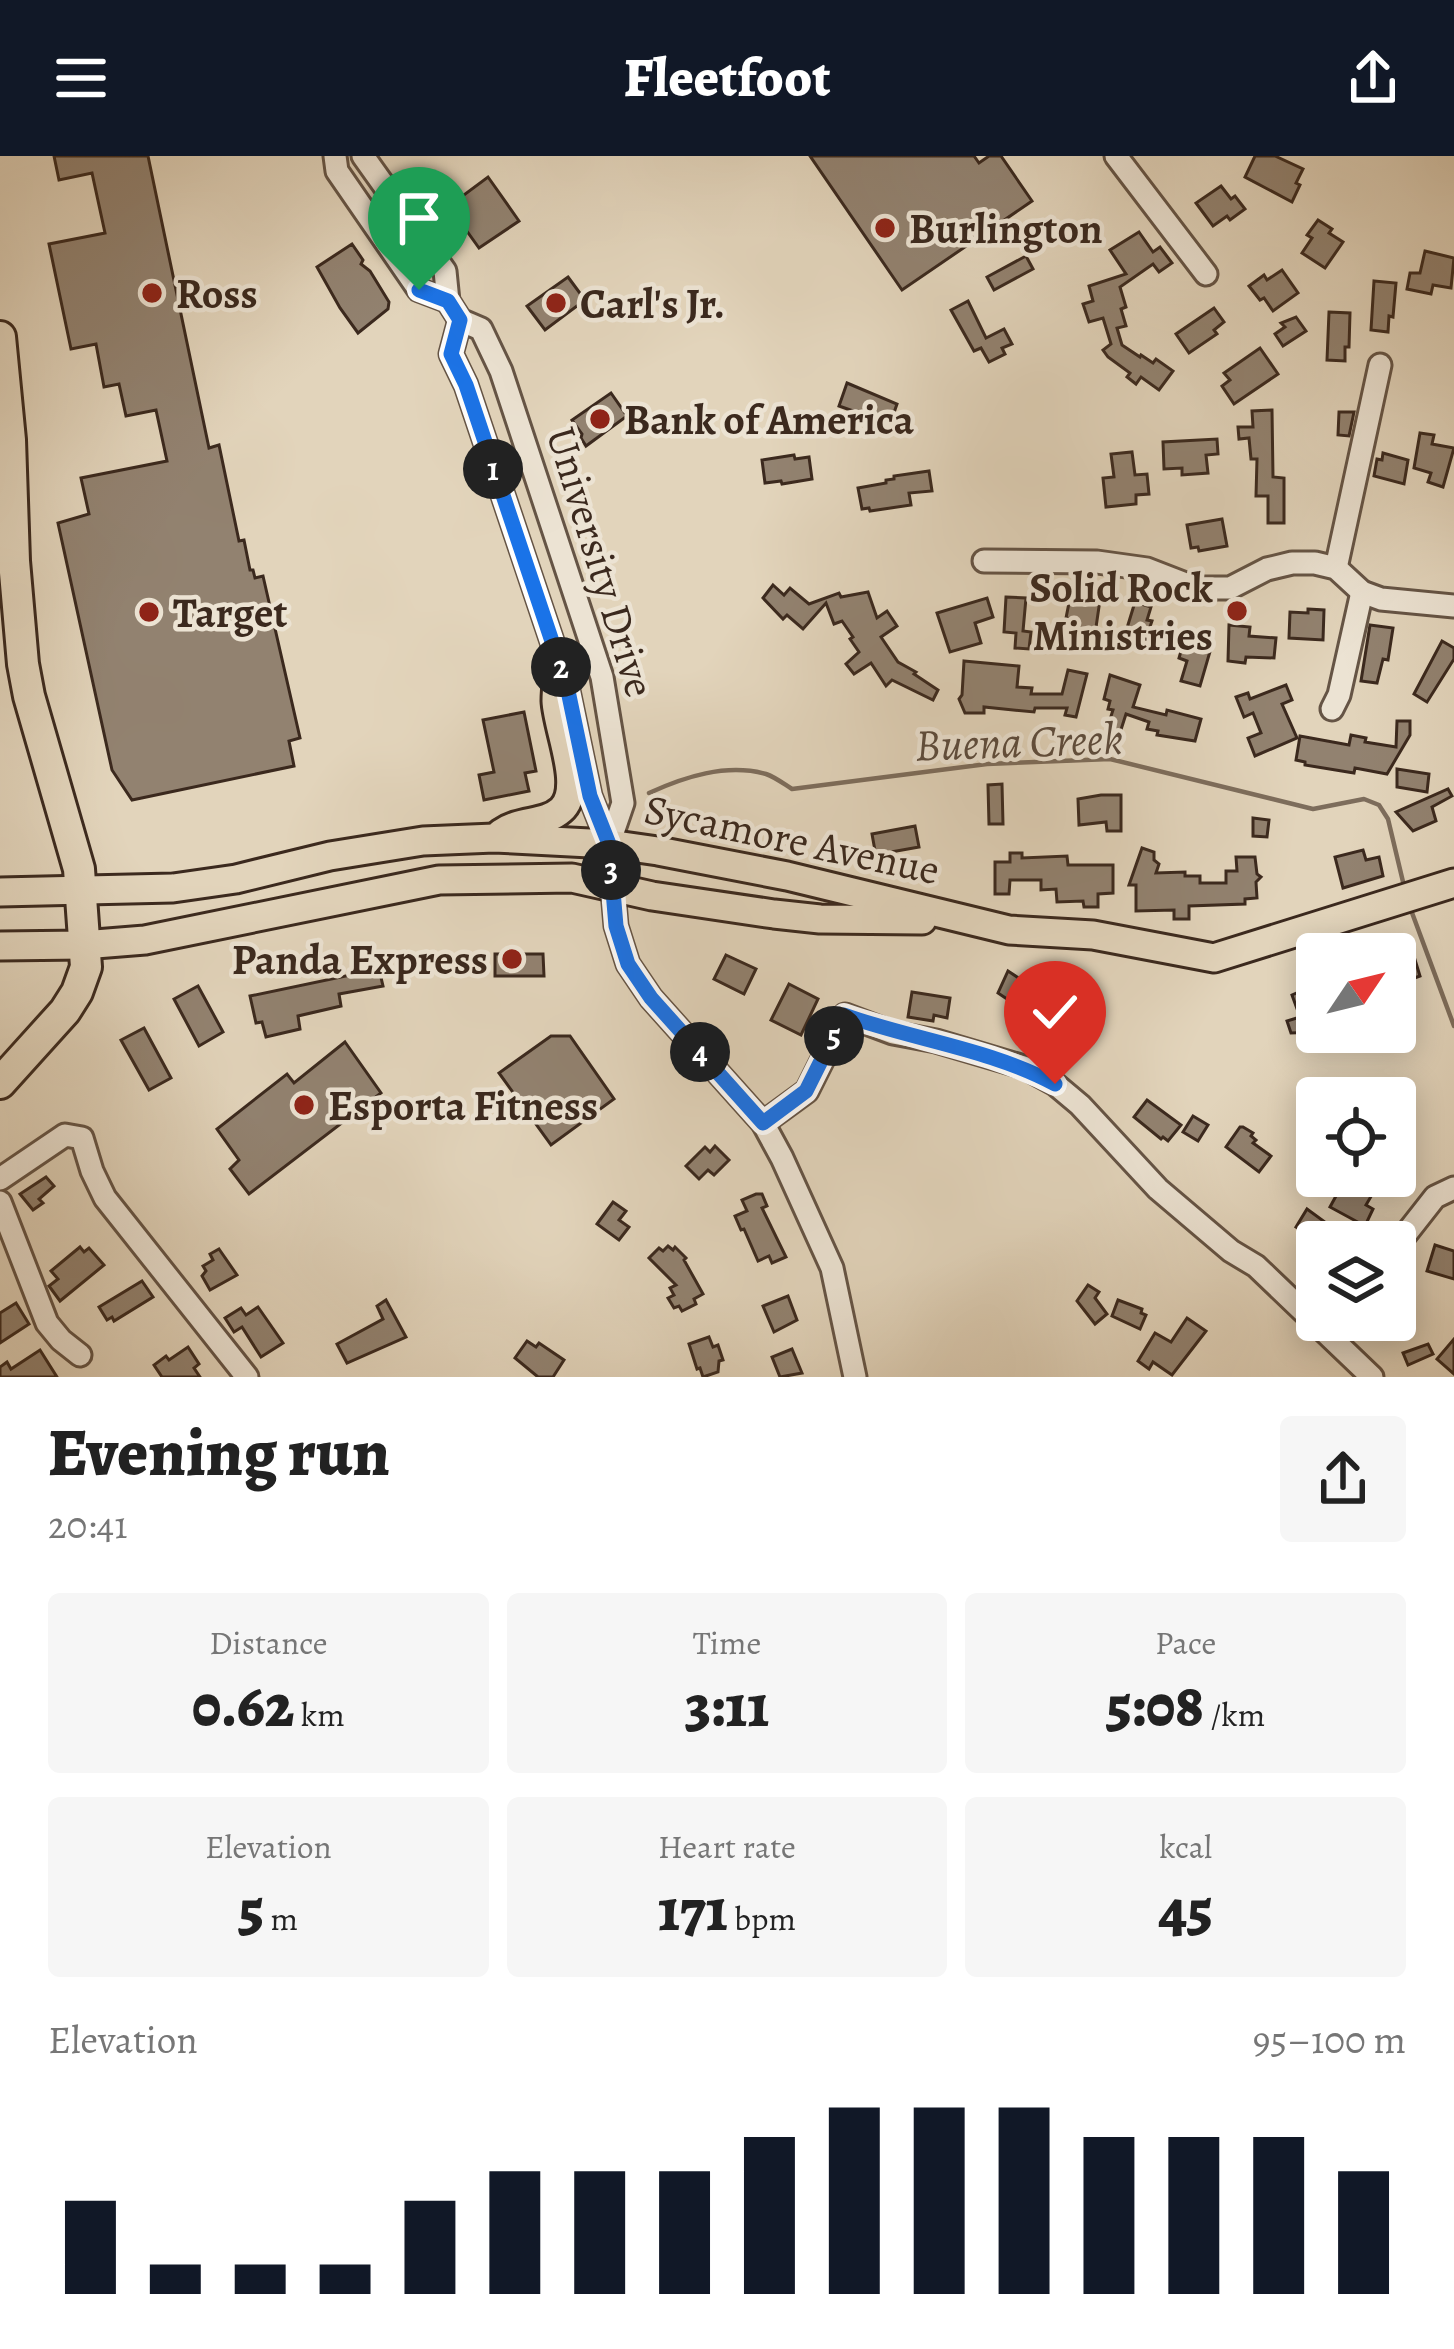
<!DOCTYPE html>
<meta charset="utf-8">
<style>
body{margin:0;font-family:Alegreya,serif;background:#f6f6f6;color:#222;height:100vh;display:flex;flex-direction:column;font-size:45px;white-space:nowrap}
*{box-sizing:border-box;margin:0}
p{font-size:39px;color:#767676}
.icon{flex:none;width:66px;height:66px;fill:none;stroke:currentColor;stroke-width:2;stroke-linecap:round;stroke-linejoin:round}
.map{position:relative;height:1221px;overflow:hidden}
.details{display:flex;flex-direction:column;background:#fff;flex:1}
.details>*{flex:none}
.needle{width:78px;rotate:55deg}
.buttons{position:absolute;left:1296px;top:777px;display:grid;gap:24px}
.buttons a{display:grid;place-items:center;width:120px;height:120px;border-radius:12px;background:#fff;box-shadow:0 6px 30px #0003;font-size:60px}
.pin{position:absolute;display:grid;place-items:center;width:102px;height:102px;color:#fff;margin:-123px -51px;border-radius:50% 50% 50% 0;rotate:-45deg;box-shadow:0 0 12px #0007}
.pin .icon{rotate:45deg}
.km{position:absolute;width:60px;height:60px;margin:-30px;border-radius:50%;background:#222;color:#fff;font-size:33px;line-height:60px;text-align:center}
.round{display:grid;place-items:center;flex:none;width:126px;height:126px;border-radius:12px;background:#f6f6f6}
.summary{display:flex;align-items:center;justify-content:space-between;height:204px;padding:0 48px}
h1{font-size:66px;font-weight:800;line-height:90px}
.metrics{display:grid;grid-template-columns:repeat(3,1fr);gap:18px;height:204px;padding:12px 48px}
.metrics div{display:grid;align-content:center;border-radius:12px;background:#f6f6f6;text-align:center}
.metrics b{font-size:60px;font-weight:800}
.metrics small{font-size:33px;font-weight:400}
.metrics p{font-size:33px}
.chart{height:336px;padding:24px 48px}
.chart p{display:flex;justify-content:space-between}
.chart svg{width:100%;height:216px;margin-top:12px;stroke:#111827;stroke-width:6}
header{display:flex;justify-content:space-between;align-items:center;height:156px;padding:0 48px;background:#111827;color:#fff;font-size:54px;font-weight:800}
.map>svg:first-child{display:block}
</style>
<header><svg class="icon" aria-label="menu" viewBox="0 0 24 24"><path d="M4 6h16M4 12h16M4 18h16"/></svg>Fleetfoot<svg class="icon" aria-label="share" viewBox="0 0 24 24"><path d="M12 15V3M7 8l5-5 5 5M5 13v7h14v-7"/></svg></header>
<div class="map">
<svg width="1454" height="1221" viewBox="0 0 1454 1221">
<rect width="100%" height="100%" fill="#e2d4bb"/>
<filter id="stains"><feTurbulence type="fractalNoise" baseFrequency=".00167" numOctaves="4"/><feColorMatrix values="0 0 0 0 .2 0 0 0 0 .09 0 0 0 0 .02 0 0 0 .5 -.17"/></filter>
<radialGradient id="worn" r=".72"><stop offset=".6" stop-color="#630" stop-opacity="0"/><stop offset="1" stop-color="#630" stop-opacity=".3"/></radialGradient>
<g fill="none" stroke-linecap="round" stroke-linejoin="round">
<g stroke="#7d6d5c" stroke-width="4.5">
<path d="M649,637c35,-16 77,-30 117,-19 9,3 18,10 26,15l195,-25 123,-5 203,50 51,-10 15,6 9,14 16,67"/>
<path d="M1411,754l43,116"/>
</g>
</g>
<g fill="#928270" stroke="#3b291e" stroke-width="3">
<path d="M54,0h94l61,292 10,-3 20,96 5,-1 6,30h3l2,8 8,-2 37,162 -11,3 5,25 -162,34 -20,-30 -54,-247 31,-9 -8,-36 86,-17 -11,-51 -30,6 -7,-32 -15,3 -8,-43 -25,5 -22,-105 56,-11 -13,-60 -33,7z"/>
<path d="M810,0h164l5,7 10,-7h12l31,45 -130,89z"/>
<path d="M1255,0h20l28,13 -7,14 4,2 -8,17 -47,-25z"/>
<path d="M488,21l31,44 -40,27 -30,-42z"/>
<path d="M1221,30l10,13 4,-3 10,13 -15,11 -3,-4 -14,10 -17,-23z"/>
<path d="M1318,64l14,9 -3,4 14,9 -18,26 -23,-15 10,-15 -5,-3z"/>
<path d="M1139,76l14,20 7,-5 12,16 -13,9 -6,-8 -33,23 6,20 -5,2 5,17 -9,2 5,17 18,12 1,-2 12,8 3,-4 17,12 -14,19 -18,-13 -5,7 -9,-7 3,-4 -22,-16 -5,-7 8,-6 -8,-26 -14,4 -6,-18 10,-3 -4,-15 37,-12 -16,-24z"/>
<path d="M352,88l11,16 -2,4 9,7 19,31 -1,7 -30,24 -18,-25 -23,-41z"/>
<path d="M1425,95l29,7 -3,30 -18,-3 -2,9 -24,-5 3,-16h10z"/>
<path d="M1026,100l7,13 -39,21 -7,-13z"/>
<path d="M1282,114l16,23 -25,18 -9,-13 -4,2 -11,-14 15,-11 3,5z"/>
<path d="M568,121l17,23 -40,30 -18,-24z"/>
<path d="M1374,125l22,2 -3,34 -4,-1 -1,16 -17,-2z"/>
<path d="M968,145l18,37 18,-9 8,15 -10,4 3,6 -16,8 -8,-14 -7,3 -23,-41z"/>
<path d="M1214,152l10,14 -10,8 3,4 -28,19 -13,-19z"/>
<path d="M1329,156l21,1 -1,34h-4v14l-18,-1z"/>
<path d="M1296,161l10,14 -23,15 -8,-12 10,-7 -4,-4z"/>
<path d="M1260,192l18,26 -44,30 -12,-18 8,-6 -6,-7z"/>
<path d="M847,227l50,21 -7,20 -51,-18z"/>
<path d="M611,237l16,23 -41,30 -5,-8 1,-4 -10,-14z"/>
<path d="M1272,254l1,67 11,1v45h-16v-27h-12l1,-37h-6l-2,-21 -10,1 -1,-12h15l-1,-16z"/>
<path d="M1339,256h15l-5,24 -11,-1z"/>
<path d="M1420,277l14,2 -2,9 22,4 -11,39 -15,-5 3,-9 -17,-5z"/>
<path d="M1217,283l1,15 -12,1 2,18 -26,2v-7l-18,1 -1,-27z"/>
<path d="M1132,296l3,23 12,-1 2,20 -13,1v9l-30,3 -3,-29 11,-1 -3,-23z"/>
<path d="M1383,297l25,7 -4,24 -30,-8 3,-17 5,1z"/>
<path d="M794,299l1,4 14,-2 3,22 -30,5 -1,-3 -16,2 -3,-23z"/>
<path d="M929,315l3,20 -23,2 2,12 -41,6 -1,-3 -7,1 -4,-21 28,-5v-3l8,-1v-3z"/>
<path d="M1222,363l5,27 -28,5 -1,-4 -7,1 -4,-23z"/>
<path d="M773,429l11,10 6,-7 19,16 30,-11 2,4 27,-5 9,26 10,-7 10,15 -16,11 17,25 18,10 -2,2 24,16 -5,10 -41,-20 -6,6 -15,-23 -17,11 -8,-10 13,-12 -9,-13 3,-2 -11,-16 -8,3 -8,-21 -23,26 -16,-14 -4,4 -20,-21z"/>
<path d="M1080,433l21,4 -7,48 -23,-3 3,-19 -8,-1 3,-15 9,1z"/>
<path d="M1006,441l20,1 -3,33 8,1 -2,17 -14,-1 1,-15 -12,-1z"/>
<path d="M987,442l6,19 -18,6 6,20 -31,9 -13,-39z"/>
<path d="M1135,446l16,5 -4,13 5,1 -9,26 -20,-6z"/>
<path d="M1308,453l16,1 -1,30 -34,-2 1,-26 18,1z"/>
<path d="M1229,469l21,2 -1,9 27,2 -2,20 -28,-1 -1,6 -17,-2z"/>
<path d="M1370,469l23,3 -5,32 -5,-1 -6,24 -16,-2z"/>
<path d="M1185,481l26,11 -11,38 -19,-5 6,-20 -8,-3z"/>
<path d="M1442,485l12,7v11l-27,43 -13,-8z"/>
<path d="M964,505l55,5 -2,21 15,1 -1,6h31l6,-24 19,4 -11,43 -11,-2 2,-7h-32l-1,4 -50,-5v6h-19l-6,-14 3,-4z"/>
<path d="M1110,519l30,10 -7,22 33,8 1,-5 34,9 -6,22 -38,-6 1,-4 -11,-2 2,-7 -23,-8 -7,22 -13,-4 7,-22 -5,-1 2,-8 -6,-2z"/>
<path d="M1286,529l6,15 -10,4 15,34 -42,18 -7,-18 13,-5 -8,-20 -9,4 -8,-20 12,-4 2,6z"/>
<path d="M524,556l12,59 -11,2 4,18 -45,9 -5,-25 15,-3 -11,-52z"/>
<path d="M1397,565h13v14l-23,39 -32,-6 -1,5 -49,-8v-3l-9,-2 4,-24 49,9 2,-10 15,3 -1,4 31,5z"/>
<path d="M1397,613l32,5 -2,18 -30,-5z"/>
<path d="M1002,628l1,40h-14l-1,-39z"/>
<path d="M1448,633l4,7 -20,11 4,14 -23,10 -17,-19z"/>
<path d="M1101,639h20v36h-14l-1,-9 -27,3 -1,-26z"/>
<path d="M1253,662l16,2 -2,17 -14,-1z"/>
<path d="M915,670l4,21 -28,5 1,8 -15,2 -5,-28z"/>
<path d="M1142,692l12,4v8l5,4 -3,9 29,-1v4h15v7h26v-12h11l-1,-14h19l2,17 4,3 -5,5 1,16 -12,1v5l-56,2v13h-15v-9l-38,1v-26h-7z"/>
<path d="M1363,694l3,10 13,-3 4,19 -40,12 -8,-31z"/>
<path d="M1010,697h12v5l45,-2 1,9h45v28l-15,1v13h-14l-1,-6 -26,1 -1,-13 -15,1v-10h-31l-1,14h-14v-32h15z"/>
<path d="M1409,784l11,36 -25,9v-31l-22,-2z"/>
<path d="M495,798h48l1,22h-49z"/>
<path d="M726,799l30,14 -12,25 -30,-15z"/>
<path d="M379,813l4,17 -44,8 2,12 -43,10 2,13 -34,8 -4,-15 -6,1 -6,-27z"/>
<path d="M1008,815l27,18 -13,20 -24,-16z"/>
<path d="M789,828l29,15 -17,36 -30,-15z"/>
<path d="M1317,828v48l-26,1 -4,-12 13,-4 -8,-22z"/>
<path d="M198,830l25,46 -24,14 -25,-47z"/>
<path d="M912,836l38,6 -3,20 -13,-3 -1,6 -25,-4z"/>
<path d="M144,872l27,50 -22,12 -28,-50z"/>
<path d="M551,880h19l44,63 -63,46 -52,-72z"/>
<path d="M345,886l36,51 -132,101 -19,-25 9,-9 -22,-31 70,-55 7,9z"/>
<path d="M1147,944l34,25 -13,16 -5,-4 -2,2 -27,-22z"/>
<path d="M1193,960l15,9 -10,16 -15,-9z"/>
<path d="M1240,971h3l10,6 -2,3 5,4 -3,3 18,13 -12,16 -33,-25z"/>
<path d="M715,990l14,14 -15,15 -6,-5 -9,9 -13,-13 19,-19 5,5z"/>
<path d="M1347,1020h36l-17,29 7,4 -8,17 -35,-19z"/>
<path d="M46,1021l8,9 -15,13 4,4 -10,7 -13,-16z"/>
<path d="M756,1038h6l5,12 -5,2 24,49 -14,6 -3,-7 -11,5 -14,-32 -3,1 -6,-14 12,-5 -5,-11z"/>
<path d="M613,1046l13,9 -7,9 10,7 -10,13 -22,-16z"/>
<path d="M1307,1053l22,16 -2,3 20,14h-28l-23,-15z"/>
<path d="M1435,1089l19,6v28l-27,-8z"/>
<path d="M668,1090l5,4 2,-3 11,11 -2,2 19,34 -9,5 2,5 -14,7 -3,-5 -5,2 -6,-10 6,-3 -4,-7 6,-3 -27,-27 10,-10 4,3z"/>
<path d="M80,1091l4,5 5,-4 15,17 -44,36 -11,-15 9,-7 -7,-8z"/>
<path d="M219,1093l18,26 -27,15 -8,-14 4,-5 -3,-5 10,-6 -3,-6z"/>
<path d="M1395,1116l17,29 -17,10z"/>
<path d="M142,1125l11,16 -39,24 -2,-4 -5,3 -8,-13z"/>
<path d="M1088,1129l11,7 -4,6 12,16 -12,10 -18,-23z"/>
<path d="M788,1140l9,24 -23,12 -11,-26z"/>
<path d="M386,1144l20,37 -59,26 -10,-19 46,-25 -6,-13z"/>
<path d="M1118,1144l24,9 -1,4 5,2 -6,14 -28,-13z"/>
<path d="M16,1147l13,21 -29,19v-30z"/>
<path d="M258,1151l25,36 -22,14 -19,-30 -8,5 -9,-14 16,-10 5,7z"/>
<path d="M1187,1162l19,13 -34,44 -19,-13 -4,7 -11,-8 17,-28 16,9z"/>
<path d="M709,1181l4,10 5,-2 5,15 -4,1 -1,11 -15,5 -3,-9 -3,1 -8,-25z"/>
<path d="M1454,1183v35l-17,-15z"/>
<path d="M527,1185l9,6 3,-4 25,17 -11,17h-15l-23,-19z"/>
<path d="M1428,1188l5,10 -25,11 -5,-12z"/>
<path d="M188,1191l11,17 -5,4 6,9h-38l-8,-12 12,-9 3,4z"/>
<path d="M792,1193l10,24 -22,4 -8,-20z"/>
<path d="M40,1194l17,27h-57v-10l7,-5 4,7z"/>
</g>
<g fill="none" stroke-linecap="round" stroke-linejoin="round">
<defs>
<g id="minor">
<path d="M335,0l2,15 82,119 29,11"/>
<path d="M363,0l82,115 3,30 12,19 21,9 20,42 101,306 21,126 -14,41"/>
<path d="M1116,0l90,118"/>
<path d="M460,164l-9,34 15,31 101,301 23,110 19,48 7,82 12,38 23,34 112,125 19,35 50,110 23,109"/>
<path d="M984,405l113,1 50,7 49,19h34l37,-19 25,-6h23l21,5 26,24 19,7 73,7"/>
<path d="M1336,412l44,-203"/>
<path d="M1332,553l7,-14 23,-103"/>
<path d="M763,967l44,-32 38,-76 48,18 43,8 88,26 31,17 25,21 78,84 73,62 25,15 116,111"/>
<path d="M0,1023l65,-44 17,3 10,33 13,27 142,179"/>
<path d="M0,1046l47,121 14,17 19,15"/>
<path d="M1395,1092l40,-51 19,-9"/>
</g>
<g id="major">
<path d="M501,677c20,-14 43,-8 60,-23 24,-21 -4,-81 -5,-109 0,-12 2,-26 3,-38"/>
<path d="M0,736l173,-4 63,-9 94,-23 93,-15 71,-3 115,6 49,7 129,25 222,54 84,5 121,23 240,-75"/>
<path d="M0,790l83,-1 62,-5 294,-60 133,-2 80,18 122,18 46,5 102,1"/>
</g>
<path id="highway" d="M0,181l10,103 4,121 9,103 6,32 50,173 7,98 -9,25 -12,19 -65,72"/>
</defs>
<use href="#minor" stroke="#655445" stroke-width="27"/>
<use href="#major" stroke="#3b291e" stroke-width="33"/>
<use href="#highway" stroke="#3b291e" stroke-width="36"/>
<use href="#minor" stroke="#ece3d3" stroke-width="21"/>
<use href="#major" stroke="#e2d4bb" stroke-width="27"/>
<use href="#highway" stroke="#e2d4bb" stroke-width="30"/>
</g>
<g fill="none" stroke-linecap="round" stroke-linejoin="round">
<defs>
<path id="route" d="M419,134l29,11 12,19 -9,34 15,31 101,301 23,110 19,48 7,82 12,38 23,34 112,125 43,-32 38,-76c70,25 146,34 211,69"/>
</defs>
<use href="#route" stroke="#fff" stroke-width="24"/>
<use href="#route" stroke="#1a73e8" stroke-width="15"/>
</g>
<g fill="#8f2418" stroke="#ece3d3" stroke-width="4.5">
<circle cx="885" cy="72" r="12"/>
<circle cx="152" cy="137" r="12"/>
<circle cx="556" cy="147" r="12"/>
<circle cx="600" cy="263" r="12"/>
<circle cx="1237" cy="455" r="12"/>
<circle cx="149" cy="456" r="12"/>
<circle cx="512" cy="803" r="12"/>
<circle cx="304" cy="949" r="12"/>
</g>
<g text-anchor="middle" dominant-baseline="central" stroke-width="9" stroke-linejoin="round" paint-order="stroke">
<g font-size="42" font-weight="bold" fill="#3b291e" stroke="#ece3d3" text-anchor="start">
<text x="909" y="72">Burlington</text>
<text x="176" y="137">Ross</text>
<text x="580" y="147">Carl's Jr.</text>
<text x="624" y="263">Bank of America</text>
<text x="1213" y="431" text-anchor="end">Solid Rock<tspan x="1213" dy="48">Ministries</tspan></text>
<text x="173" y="456">Target</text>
<text x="488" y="803" text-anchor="end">Panda Express</text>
<text x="328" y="949">Esporta Fitness</text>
</g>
<g font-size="42" fill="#3b291e" stroke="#ece3d3">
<text transform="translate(601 406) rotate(73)">University Drive</text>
<text transform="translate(792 683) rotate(12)">Sycamore Avenue</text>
</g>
<g font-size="45" font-style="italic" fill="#5c4b3d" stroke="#ece3d3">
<text transform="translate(1019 586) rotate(-2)">Buena Creek</text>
</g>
</g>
<rect width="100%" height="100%" filter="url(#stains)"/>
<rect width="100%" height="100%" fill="url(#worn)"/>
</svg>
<div class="buttons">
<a><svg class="needle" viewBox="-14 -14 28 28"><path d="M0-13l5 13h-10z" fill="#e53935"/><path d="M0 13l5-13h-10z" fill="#767676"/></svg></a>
<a><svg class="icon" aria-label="locate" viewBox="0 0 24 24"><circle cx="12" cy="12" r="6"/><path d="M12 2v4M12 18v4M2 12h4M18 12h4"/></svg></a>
<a><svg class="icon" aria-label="layers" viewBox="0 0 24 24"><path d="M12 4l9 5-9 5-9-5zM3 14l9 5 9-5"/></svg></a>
</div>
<div class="pin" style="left:419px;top:134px;background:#1e9e55"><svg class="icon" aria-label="arrive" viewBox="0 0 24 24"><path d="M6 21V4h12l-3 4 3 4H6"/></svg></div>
<div class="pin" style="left:1055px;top:928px;background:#d93025"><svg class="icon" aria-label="check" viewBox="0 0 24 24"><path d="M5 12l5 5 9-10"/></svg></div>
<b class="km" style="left:493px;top:313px">1</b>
<b class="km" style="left:561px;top:511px">2</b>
<b class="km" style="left:611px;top:714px">3</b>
<b class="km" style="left:700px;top:896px">4</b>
<b class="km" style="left:834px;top:880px">5</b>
</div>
<section class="details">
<div class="summary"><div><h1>Evening run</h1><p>20:41</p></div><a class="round"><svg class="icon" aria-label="share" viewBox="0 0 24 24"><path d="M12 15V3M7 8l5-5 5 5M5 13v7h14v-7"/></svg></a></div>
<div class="metrics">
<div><p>Distance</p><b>0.62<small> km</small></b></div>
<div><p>Time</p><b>3:11</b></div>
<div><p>Pace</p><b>5:08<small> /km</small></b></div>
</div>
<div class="metrics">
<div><p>Elevation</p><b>5<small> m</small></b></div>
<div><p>Heart rate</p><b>171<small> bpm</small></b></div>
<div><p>kcal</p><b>45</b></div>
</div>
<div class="chart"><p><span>Elevation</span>95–100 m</p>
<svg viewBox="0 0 160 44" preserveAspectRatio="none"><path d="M5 44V25M15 44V38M25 44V38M35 44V38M45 44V25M55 44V19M65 44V19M75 44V19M85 44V12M95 44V6M105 44V6M115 44V6M125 44V12M135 44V12M145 44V12M155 44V19"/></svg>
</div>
</section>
